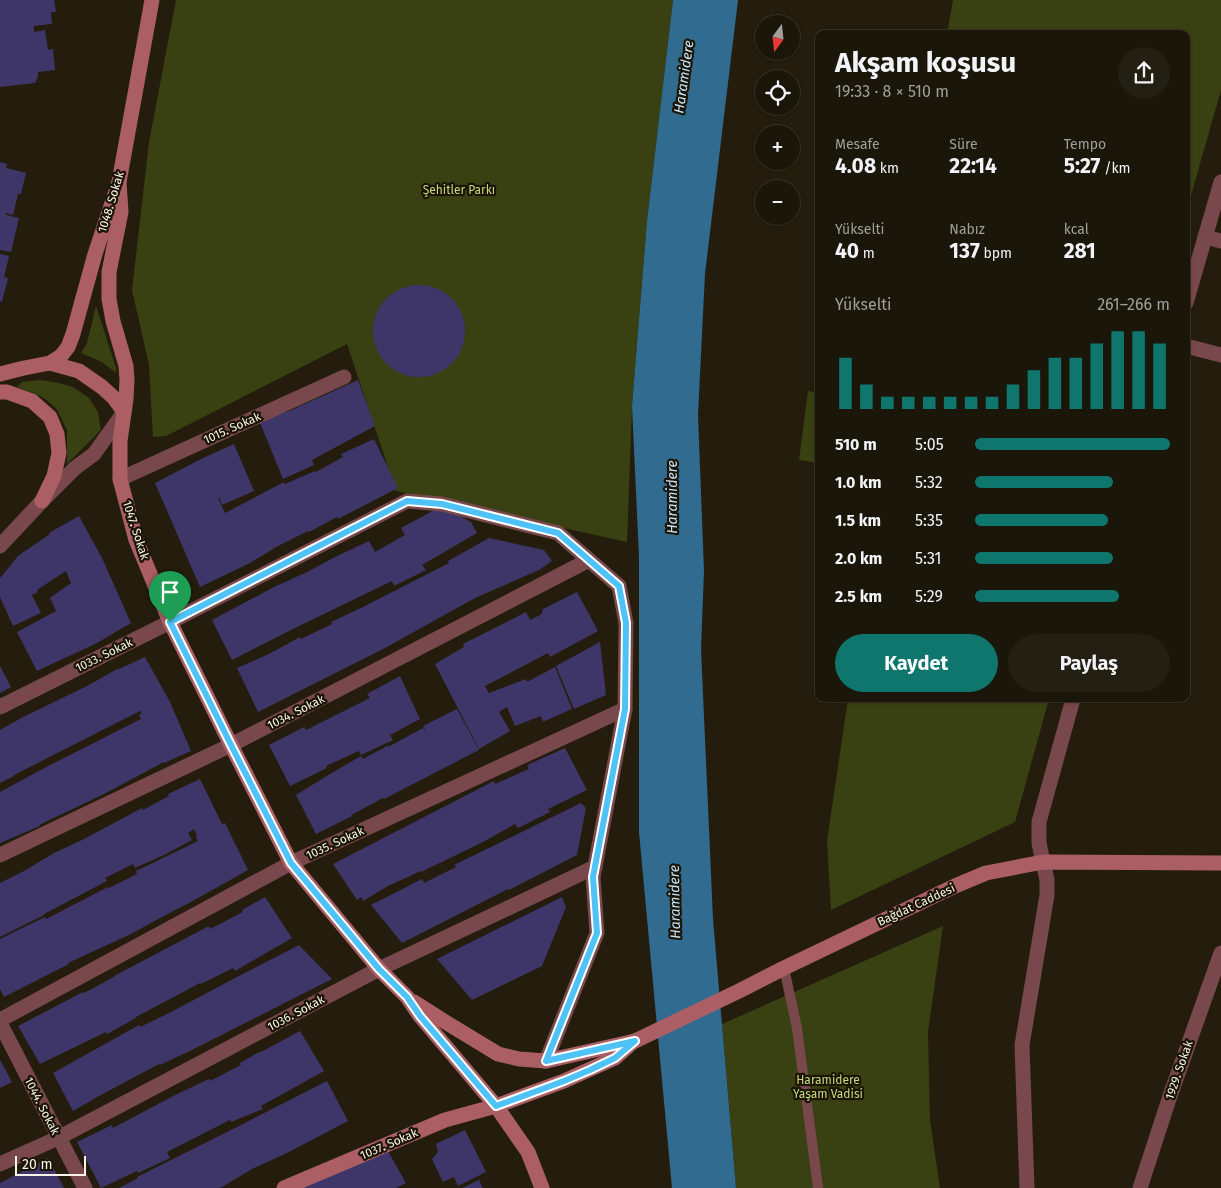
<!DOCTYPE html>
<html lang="tr">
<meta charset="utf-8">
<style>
body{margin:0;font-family:"Fira Sans",sans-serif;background:#241f13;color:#f1f3f6;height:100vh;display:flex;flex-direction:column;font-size:19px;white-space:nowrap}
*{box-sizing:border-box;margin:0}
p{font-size:16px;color:#a09f9c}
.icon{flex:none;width:28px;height:28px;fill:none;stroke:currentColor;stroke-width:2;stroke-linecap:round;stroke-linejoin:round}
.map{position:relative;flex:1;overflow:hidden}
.side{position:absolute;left:815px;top:30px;width:375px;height:672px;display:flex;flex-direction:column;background:#1b160a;border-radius:10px;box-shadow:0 1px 4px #0004,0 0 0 1px #39352b}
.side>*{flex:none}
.needle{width:32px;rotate:195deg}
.controls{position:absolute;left:755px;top:15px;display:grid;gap:10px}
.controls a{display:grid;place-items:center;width:45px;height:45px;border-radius:50%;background:#1b160a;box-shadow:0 1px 4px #0004,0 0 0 1px #39352b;font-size:25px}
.scale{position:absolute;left:15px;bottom:12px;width:71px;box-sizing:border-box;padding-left:5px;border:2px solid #f8f3e9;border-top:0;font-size:14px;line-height:18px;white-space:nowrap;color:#f8f3e9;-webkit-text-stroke:4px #1a1405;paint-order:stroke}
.pin{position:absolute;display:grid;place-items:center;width:42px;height:42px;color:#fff;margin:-51px -21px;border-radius:50% 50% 50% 0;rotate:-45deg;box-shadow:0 0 5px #0007}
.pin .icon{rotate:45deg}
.round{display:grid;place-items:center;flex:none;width:52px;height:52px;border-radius:26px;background:#241f13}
.overview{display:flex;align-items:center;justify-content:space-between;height:85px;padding:0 20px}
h1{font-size:28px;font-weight:700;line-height:38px}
.figures{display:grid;grid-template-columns:repeat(3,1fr);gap:8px;height:85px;padding:5px 20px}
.figures div{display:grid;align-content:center}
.figures b{font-size:21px;font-weight:700}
.figures small{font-size:14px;font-weight:400}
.figures p{font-size:14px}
.chart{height:140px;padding:10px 20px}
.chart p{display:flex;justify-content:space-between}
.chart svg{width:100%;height:90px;margin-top:5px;stroke:#0f766e;stroke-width:6}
.cta{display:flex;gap:10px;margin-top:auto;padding:10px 20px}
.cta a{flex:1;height:58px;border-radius:30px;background:#0f766e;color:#fff;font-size:20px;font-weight:700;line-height:58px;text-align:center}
.cta a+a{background:#241f13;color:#f1f3f6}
ul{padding:0 20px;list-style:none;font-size:16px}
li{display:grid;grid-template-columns:80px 60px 1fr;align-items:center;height:38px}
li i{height:12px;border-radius:6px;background:#0f766e}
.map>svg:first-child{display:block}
</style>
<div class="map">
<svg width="1221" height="1188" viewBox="0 0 1221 1188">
<rect width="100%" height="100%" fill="#241d0d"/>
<g fill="#394112">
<path d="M176,0h497l-26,221 -15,185 -5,136 -231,-51 -49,-147 -181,92 -13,1 -4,-72 -17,-75 17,-148z"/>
<path d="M953,0h268v90l-35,123v-179h-239z"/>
<path d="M96,306l20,62v5l-14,-11 -21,-9 6,-10z"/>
<path d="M40,380l19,3 14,4 16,11 9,14 3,18 -34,34v-34l-11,-22 -8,-7 -8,-5 -23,-9 5,-5z"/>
<path d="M808,391l11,2v70l-20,-3z"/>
<path d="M848,699h201l-34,123 -184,88 -4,-69z"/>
<path d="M943,926l-15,106 2,88 10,68h-204l-14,-164z"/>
</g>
<path fill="#316b90" d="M673,0h65l-33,274 -7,141 6,156 -3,78 12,270 23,269h-64l-33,-356v-275l-7,-151 15,-185z"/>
<g fill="#3e3668">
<path d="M0,0h54l2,12h-5l1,12 -18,2v6l11,-2 3,20 5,-1 2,21 -17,2v4l-3,7 -35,4z"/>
<path d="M0,162l7,2 -1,4 20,5 -5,21h-3l-5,21 -7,-2v2l13,3 -8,34 -11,-2z"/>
<path d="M0,254l9,2 -5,21 4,1 -6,24 -2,-1z"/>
<circle cx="419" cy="331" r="46"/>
<path d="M358,380l17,46 -63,34 2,5 -31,14 -24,-59 27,-11 1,3z"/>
<path d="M374,439l24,49 -60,31 -1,-2 -28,15 -1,-1 -30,15 -28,17 -50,24 -45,-104 48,-25 31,-14 20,47 -32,14 -3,-8 -1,1 7,15 59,-31 1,2 30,-13 1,1 27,-15 -2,-3z"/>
<path d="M442,506l29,16 6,11 -55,32 4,5 -32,16 -2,-5 -97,47 -63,32 -20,-40 62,-33 33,-15 30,-16 32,-15 6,11 30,-17 -4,-7z"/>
<path d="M79,516l23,42 29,65 -34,20 -60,28 -20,-39 39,-21 -6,-13 21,-15 -5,-12 -29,19 1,2 -6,3 9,18 -28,13 -13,-29v-19l18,-22 32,-22 -1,-1z"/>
<path d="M489,538l55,12 8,11 -13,9 -64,28 -90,50 -127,64 -21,-44 32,-14 31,-17 1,2 31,-15 -1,-2 32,-15 86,-44 -1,-2z"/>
<path d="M577,592l21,39 -48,26 -2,-4 -63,33 4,7 37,-14 1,3 28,-15 17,42 -29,13 -2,-6 -26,10 -8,-19 -8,5 11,19 -31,18 -44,-85 29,-17 -1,-3 63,-32 4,8 12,-6 1,-5z"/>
<path d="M600,642l6,53 -32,14 -18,-43z"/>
<path d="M145,657l25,45 21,49 -27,12v-1l-60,32 -65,31 1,1 -40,17v-51l48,-26 93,-47 -2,-4 3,-2 -2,-2 -126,64v1l-14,7v-53l23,-13 64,-31 30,-17v1z"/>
<path d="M0,666l11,21 -11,6z"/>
<path d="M400,676l20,43 -30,16 3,5 -32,15 -2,-4 -33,15 1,2 -37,18 -21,-41 35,-18 2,3 64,-32 -3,-4z"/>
<path d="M457,709l22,41 -95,49 -1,-1 -32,17 1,1 -36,18 -20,-39 34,-21 31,-18 2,3 24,-13 1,1 35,-19 4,7 -4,-9z"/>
<path d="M565,748l22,42 -39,19 2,3 -32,16 -3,-4 -30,17 -64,31v-1l-33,15 -25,15 -1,-4 -5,3 -24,-36 161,-83 1,3 34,-15 -2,-4z"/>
<path d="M200,779l22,45 3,-1 23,47 -57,32 -31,16 -29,16 -63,29 1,1 -65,33 -4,-8v-50l45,-22 1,2 62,-32 1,1 28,-14 -1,-3 62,-30 -2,-4 1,-1 -3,-7 -6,4 4,7 -26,14 -31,14 -2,-4 -28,14 2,3 -63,33v1l-44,22v-54l24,-12 30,-18 30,-14 58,-31 1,2 26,-14 -1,-2z"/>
<path d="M581,803l5,5 -9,47 -68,35 -1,-1 -106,54 -31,-38 51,-26 2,4 32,-16 -2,-2z"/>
<path d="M265,897l27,41 -57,33 -2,-3 -32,16 -1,-1 -64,34v1l-29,16 -1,-2 -66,32 -22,-38 65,-34 1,1 30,-16v-1l95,-50 1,3 33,-17 -1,-2z"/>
<path d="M562,897l4,10 -24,59 -70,34 -35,-41z"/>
<path d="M299,945l33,34 -138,70 -34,16 -1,-1 -60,32 -26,15 -20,-38 86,-48 1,2 33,-16 62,-33z"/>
<path d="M300,1031l24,40 -63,35 2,3 -32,13 -1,-2 -63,32 3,6 -32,15 -1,-2 -36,17 -24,-46 35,-17 1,3 64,-34 32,-15 1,2 31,-16 -1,-2 19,-11v1z"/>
<path d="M0,1060l12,22 -12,6z"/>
<path d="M327,1081l21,40 -61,32 -35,16 -30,18 -3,1h-100l19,-10 -1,-1 96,-48z"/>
<path d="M465,1130l21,42 -28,14 -4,-9 -11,5 -11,-23 6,-7 -2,-8z"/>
<path d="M385,1146l21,37 -10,5h-96z"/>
<path d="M48,1158l16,30h-64v-5z"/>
<path d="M479,1180l4,8h-21z"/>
</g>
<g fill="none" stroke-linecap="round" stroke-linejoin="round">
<path stroke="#78484c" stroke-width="10" d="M784,968l13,60 21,160"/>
<g stroke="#78484c" stroke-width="15">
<path d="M1205,237l16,4"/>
<path d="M1186,346l35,9"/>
<path d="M120,479l224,-102"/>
<path d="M0,707l170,-85 237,-121 35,3 116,29 61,53 7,37 -1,86 -32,168 4,56 -51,128"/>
<path d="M0,855l231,-110 358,-185"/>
<path d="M0,1020l291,-157 334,-154"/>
<path d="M0,1023l85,165"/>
<path d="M0,1164l58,-26 321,-169 216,-102"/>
<path d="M1027,1188l-5,-143 25,-150v-15l-4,-18"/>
<path d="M1140,1188l30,-92 51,-143"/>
</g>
<g stroke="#78484c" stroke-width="15">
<path d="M1186,303l35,-121"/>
<path d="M0,546l42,-45 33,-33 19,-14 30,-42"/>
<path d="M1043,862l-4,-19v-21l34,-123"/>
</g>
<g stroke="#ab5f65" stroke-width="15">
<path d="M119,182l2,30 -12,60v27l4,22 13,45 1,14 -1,19 -6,42v38l16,61 34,82 61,123 60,118 88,106 28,28 13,19 76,90 32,46 14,36"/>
<path d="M50,363l29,8 23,16 12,11 10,14"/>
<path d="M0,374l24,-6 26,-5 11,-7 7,-9 5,-13 22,-80 24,-72 33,-182"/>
<path d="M0,392h7l25,9 18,16 7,17 2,19 -5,23 -12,25"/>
<path d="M414,1002l33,21 51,31 21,5 27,2 89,-20 104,-50 45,-23 171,-82 31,-13 57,-11 178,1"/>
<path d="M284,1188l161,-68 51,-14 68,-25 51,-23 19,-17"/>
</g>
</g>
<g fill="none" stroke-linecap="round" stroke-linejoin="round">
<defs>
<path id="route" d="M407,501l35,3 116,29 61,53 7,37 -1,86 -32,168 4,56 -51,128 89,-20 -20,17 -25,12 -26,11 -68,25 -76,-90 -13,-19 -28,-28 -88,-106 -60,-118 -61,-123z"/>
</defs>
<use href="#route" stroke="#fff" stroke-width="10"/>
<use href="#route" stroke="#4fc3f7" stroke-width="6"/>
</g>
<g text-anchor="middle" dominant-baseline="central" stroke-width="4.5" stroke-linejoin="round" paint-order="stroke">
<g font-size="12" fill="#c7d980" stroke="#1a1405">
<text x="459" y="190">Şehitler Parkı</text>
<text x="828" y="1080">Haramidere<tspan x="828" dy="14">Yaşam Vadisi</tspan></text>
</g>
<g font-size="12" fill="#f8f3e9" stroke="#1a1405">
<text transform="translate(111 202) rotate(-73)">1048. Sokak</text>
<text transform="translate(232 428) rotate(-24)">1015. Sokak</text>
<text transform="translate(136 530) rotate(72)">1047. Sokak</text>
<text transform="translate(104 655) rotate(-26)">1033. Sokak</text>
<text transform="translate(296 712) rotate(-27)">1034. Sokak</text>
<text transform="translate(335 843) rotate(-25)">1035. Sokak</text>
<text transform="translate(916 905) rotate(-25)">Bağdat Caddesi</text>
<text transform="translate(296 1013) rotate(-28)">1036. Sokak</text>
<text transform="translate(1179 1070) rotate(-71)">1929. Sokak</text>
<text transform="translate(42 1106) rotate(63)">1044. Sokak</text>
<text transform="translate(389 1144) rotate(-23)">1037. Sokak</text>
</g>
<g font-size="14" font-style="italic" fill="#c4e4fb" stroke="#1a1405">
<text transform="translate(684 77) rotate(-82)">Haramidere</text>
<text transform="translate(672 497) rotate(-90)">Haramidere</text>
<text transform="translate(675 902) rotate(-91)">Haramidere</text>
</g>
</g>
</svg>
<div class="controls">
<a><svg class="needle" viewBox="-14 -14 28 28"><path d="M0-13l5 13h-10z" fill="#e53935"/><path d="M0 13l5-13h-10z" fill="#a09f9c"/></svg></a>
<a><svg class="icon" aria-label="locate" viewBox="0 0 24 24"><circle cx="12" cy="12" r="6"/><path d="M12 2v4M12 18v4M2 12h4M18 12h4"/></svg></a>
<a>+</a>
<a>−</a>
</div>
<div class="scale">20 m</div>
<div class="pin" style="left:170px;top:622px;background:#1e9e55"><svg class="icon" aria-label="arrive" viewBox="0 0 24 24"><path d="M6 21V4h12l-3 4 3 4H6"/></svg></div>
<section class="side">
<div class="overview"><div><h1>Akşam koşusu</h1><p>19:33 · 8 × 510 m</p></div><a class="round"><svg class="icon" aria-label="share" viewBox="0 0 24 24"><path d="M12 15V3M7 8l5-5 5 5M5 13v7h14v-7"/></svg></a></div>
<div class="figures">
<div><p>Mesafe</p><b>4.08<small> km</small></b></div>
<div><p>Süre</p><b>22:14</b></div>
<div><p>Tempo</p><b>5:27<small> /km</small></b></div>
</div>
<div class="figures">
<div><p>Yükselti</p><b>40<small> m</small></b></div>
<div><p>Nabız</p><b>137<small> bpm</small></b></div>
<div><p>kcal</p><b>281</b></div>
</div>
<div class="chart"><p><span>Yükselti</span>261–266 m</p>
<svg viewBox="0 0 160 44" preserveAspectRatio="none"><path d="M5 44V19M15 44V32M25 44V38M35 44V38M45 44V38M55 44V38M65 44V38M75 44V38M85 44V32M95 44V25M105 44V19M115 44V19M125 44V12M135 44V6M145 44V6M155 44V12"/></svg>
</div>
<ul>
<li><b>510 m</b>5:05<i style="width:100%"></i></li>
<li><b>1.0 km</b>5:32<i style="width:71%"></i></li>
<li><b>1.5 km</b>5:35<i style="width:68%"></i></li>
<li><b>2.0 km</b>5:31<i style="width:71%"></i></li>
<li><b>2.5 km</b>5:29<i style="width:74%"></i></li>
</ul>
<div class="cta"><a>Kaydet</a><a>Paylaş</a></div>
</section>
</div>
